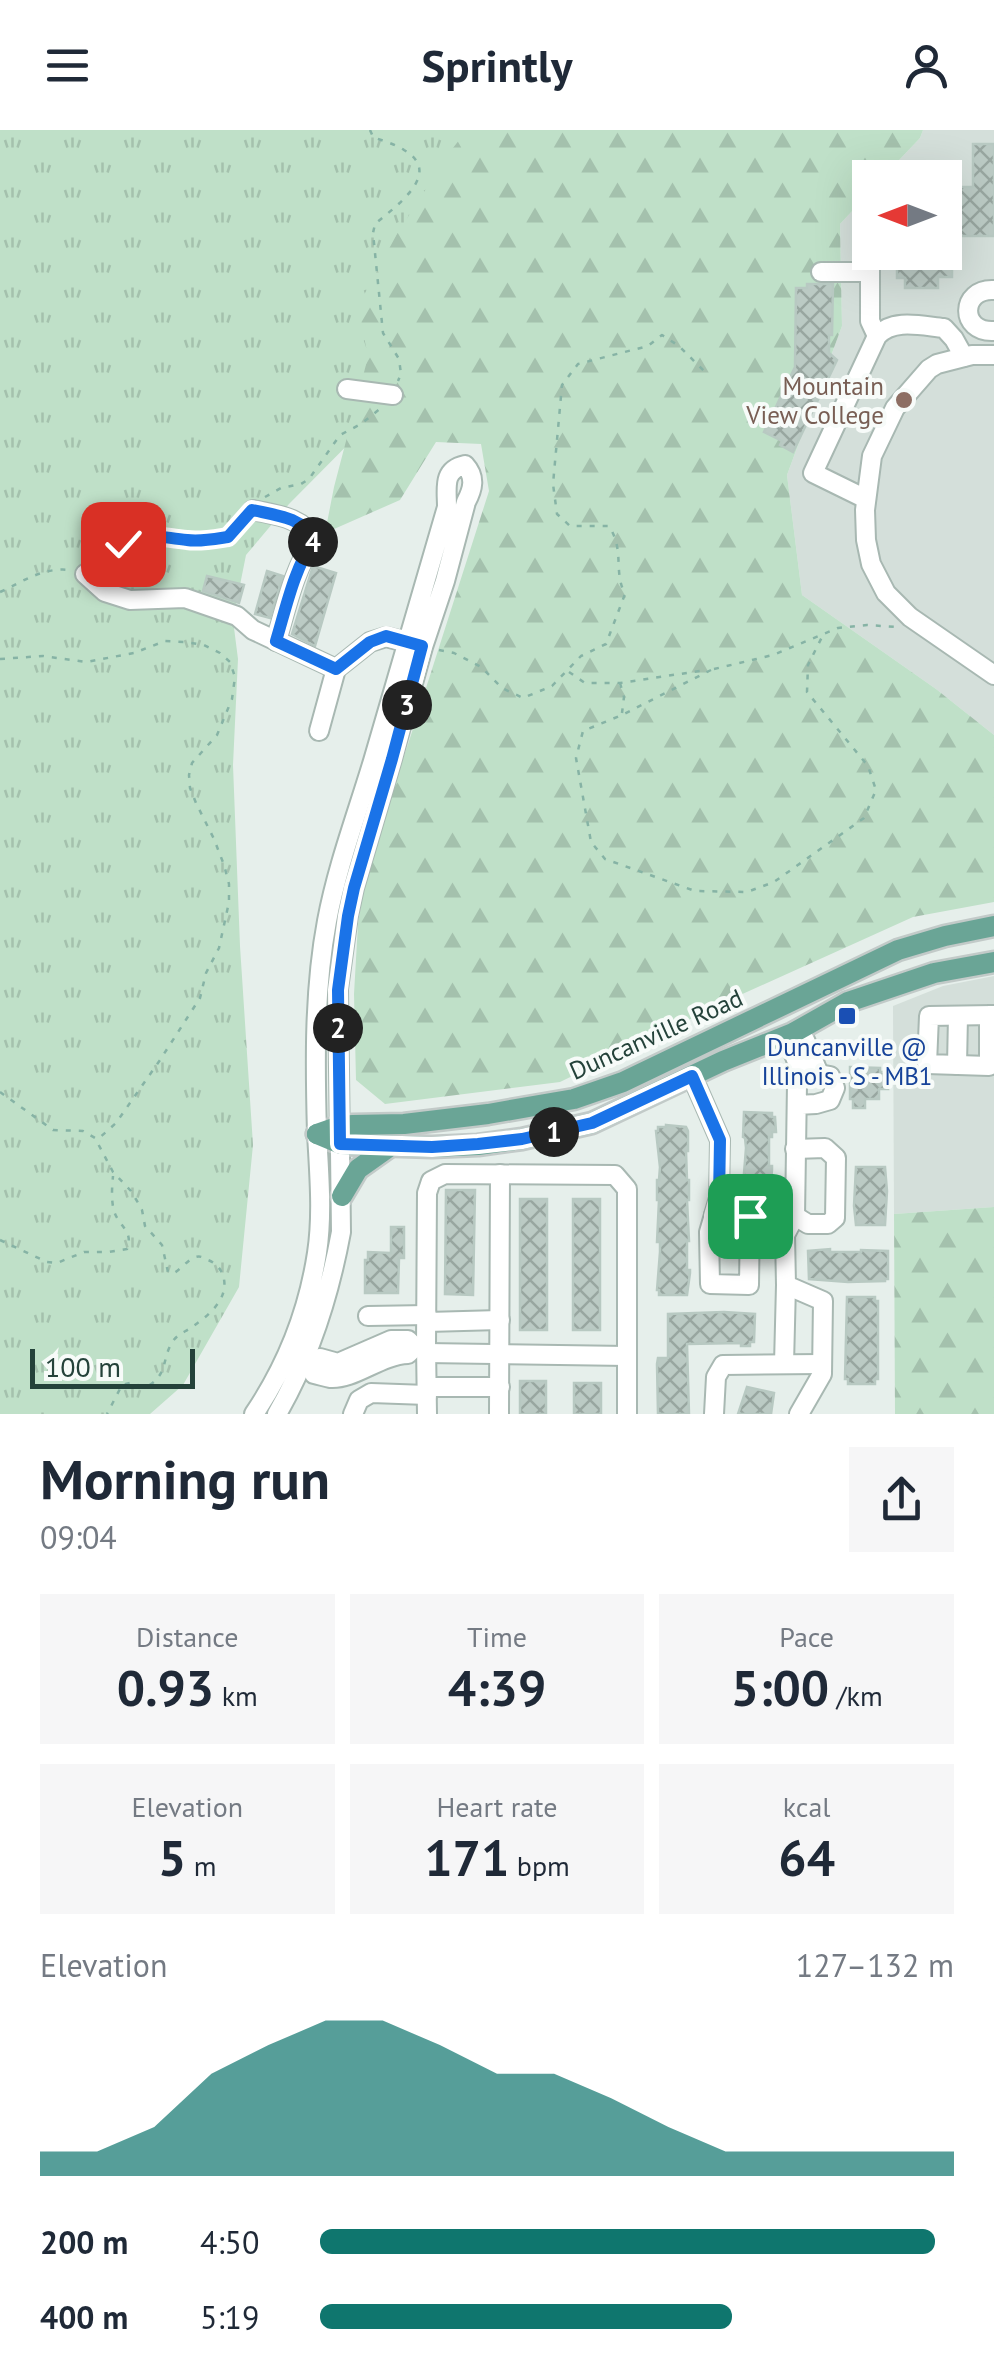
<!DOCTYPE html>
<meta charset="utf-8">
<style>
body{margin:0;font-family:"PT Sans",sans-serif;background:#f6f6f7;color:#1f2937;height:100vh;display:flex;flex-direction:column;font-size:38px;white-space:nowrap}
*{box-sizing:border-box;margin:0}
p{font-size:32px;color:#747a83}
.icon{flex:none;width:55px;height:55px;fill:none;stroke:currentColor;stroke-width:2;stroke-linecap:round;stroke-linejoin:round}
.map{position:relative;height:1284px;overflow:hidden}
.panel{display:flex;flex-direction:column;background:#fff;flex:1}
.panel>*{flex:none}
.needle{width:65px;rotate:270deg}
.tools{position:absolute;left:852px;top:30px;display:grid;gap:20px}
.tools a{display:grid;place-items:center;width:110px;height:110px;border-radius:0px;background:#fff;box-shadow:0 10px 40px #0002;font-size:50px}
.scale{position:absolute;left:30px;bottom:25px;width:165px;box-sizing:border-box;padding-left:10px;border:5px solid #24423a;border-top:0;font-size:28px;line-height:35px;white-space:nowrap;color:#24423a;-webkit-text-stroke:8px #f7fbf9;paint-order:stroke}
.pin{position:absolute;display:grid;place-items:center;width:85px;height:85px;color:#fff;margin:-42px;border-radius:20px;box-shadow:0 5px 15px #0006}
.km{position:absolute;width:50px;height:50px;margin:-25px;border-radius:50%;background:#222;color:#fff;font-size:28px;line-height:50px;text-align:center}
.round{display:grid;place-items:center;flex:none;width:105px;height:105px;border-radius:0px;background:#f6f6f7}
.headline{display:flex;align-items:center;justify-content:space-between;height:170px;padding:0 40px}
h1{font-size:55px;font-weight:600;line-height:75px}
.stats{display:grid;grid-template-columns:repeat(3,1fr);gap:15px;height:170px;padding:10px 40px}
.stats div{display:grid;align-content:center;border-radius:0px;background:#f6f6f7;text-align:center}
.stats b{font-size:50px;font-weight:600}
.stats small{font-size:28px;font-weight:400}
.stats p{font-size:28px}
.chart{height:280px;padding:20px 40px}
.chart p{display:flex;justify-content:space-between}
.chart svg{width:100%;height:180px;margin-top:10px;fill:#0f766e;opacity:.7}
ul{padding:0 40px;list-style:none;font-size:32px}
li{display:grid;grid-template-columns:160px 120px 1fr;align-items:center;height:75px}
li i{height:25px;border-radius:12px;background:#0f766e}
header{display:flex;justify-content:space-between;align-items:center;height:130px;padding:0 40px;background:#fff;font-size:45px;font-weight:600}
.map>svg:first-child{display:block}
</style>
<header><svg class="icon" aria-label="menu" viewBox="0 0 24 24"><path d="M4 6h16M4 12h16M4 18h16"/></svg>Sprintly<svg class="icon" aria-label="person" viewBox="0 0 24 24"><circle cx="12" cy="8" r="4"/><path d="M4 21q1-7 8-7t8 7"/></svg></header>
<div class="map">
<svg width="994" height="1284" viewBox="0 0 994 1284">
<defs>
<pattern id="grass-tufts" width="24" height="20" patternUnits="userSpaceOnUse" patternTransform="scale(2.5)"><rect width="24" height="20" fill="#bfe0c8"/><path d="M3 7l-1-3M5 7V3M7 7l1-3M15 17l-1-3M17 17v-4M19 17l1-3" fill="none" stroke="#a4c1ad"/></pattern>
<pattern id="forest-firs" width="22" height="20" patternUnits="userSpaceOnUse" patternTransform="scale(2.5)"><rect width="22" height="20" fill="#bfe0c8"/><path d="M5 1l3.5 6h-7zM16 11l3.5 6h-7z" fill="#a4c1ad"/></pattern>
<pattern id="building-cross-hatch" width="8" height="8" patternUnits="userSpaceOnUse" patternTransform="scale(2.5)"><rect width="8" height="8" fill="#bbcac4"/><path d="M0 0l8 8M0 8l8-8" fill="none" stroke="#98a6a0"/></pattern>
</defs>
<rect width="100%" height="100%" fill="#e6efeb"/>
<g fill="#d4dfda">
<path d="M923,0h71v605l-58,-46 -134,-94 -15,-120 55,-149 -2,-102 30,-32v60h75v-74l-62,-1 37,-39z"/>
<path d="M994,846v231l-100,7 -1,-208 50,-20z"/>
</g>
<path fill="url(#grass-tufts)" d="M0,0h486l-87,263 -110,111 -43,51 -13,65 5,39 -5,106 7,181 13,199 -14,142 -56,98 -33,29h-150z"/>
<g fill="url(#forest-firs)">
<path d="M467,0h456l-3,8 -37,39 -13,1v14l-30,32 2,102 -55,149 15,120 134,94 58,46v167l-81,15 -175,79 -178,86 -175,22 -29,-24 -2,-86 4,-70 9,-58 43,-128 79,-247 -8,-47 -45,-2 -36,58 -75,33 9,-46 34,-130 -10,-51 39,-72 52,-81z"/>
<path d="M994,1077v207h-99l-1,-200z"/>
</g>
<g fill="url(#building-cross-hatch)" stroke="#b8c9c2" stroke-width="2.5">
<path d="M973,14h21v92h-36v28h-6v13h-14v11h-33v-10h-8v-12h-6v-14h54v-65h28z"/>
<path d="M807,154h26l-1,51h-3v18l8,7 -44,92 -13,-7 2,-4 -18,-9 31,-65 1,-79h11z"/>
<path d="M313,436l23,7 -21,73 -23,-12z"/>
<path d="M267,441l16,5 -13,42 -15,-4z"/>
<path d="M207,446l37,9 -5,18 -36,-12z"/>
<path d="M850,937l30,1v4h6l2,17h-9v10h-14v9h-12v-9h-3z"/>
<path d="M744,982l28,1v4h3l1,15h-4v5h-3v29h3v4l-2,21h-25v-5h-2l3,-38 -1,-10 -2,-1z"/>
<path d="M666,995l20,2 2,4v20h-2l1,29h2v20h-2l2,41h-2v29h3v3l-3,22h-28v-5h-2l3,-38v-10h-3l2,-42h-2v-20h2l1,-13 -4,-36h2v-4h8z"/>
<path d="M856,1037h29l2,24 -2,34h-29l-2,-19z"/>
<path d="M446,1060h29l-2,105 -28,-1z"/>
<rect x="520" y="1069" width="27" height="131"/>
<rect x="573" y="1069" width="27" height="131"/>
<path d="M391,1097h13v31h-5l-1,35h-33v-33h3v-8l23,1z"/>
<path d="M830,1119v3h31v-2l27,1v28h-3v2l-37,1 -39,-3 -1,-28z"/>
<path d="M847,1167h28v4h3v78h-3v5h-27v-5h-3z"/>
<path d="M724,1182l31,2 -1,28h-4v4h-9v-3l-54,1 2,70h-31l-1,-50 1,-6h10v-44z"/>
<rect x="520" y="1251" width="26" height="33"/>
<rect x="574" y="1253" width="27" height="31"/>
<path d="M747,1257l27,6 -3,21h-33z"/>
</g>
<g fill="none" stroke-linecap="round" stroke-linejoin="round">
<defs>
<g id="minor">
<path d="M870,122v69l7,15"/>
<path d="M821,142h49"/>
<path d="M994,160c-34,-2 -35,43 0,41"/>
<path d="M994,225h-22l-35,9 -8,5 -34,39 -23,48 -7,54 1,30 5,24 15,29 24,24 84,58"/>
<path d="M347,259l46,6"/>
<path d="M866,369l-53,-26 64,-137c16,-18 45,-10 67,-8l10,11 10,18"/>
<path d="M253,380c22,5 50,7 61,30 -20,29 -28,68 -38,101"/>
<path d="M85,444l20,18 25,8 55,-2 52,18 16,14 83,39"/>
<path d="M319,601l17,-62 34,-27 16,-5 28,7"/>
<path d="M989,885v51l-62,-2 2,-48 65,-1"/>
<path d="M957,935l1,-49"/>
<path d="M692,946l28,64 -1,58 -5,17"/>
<path d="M803,947l-12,-30 2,-14 12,7 14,34"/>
<path d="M797,975l19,-1 14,-4 5,-12 -5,-12 -22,-4 -11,12 -2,132 -10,19 1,50 37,16 -1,73 -23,40"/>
<path d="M750,1086l-1,69 -39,-1 -1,-52 5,-17 81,1 13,8h20l7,-6 1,-60 -11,-10 -30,1"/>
<path d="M368,1186l59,-1"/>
<path d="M427,1192l73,-2"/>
<path d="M426,1216l1,68"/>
<path d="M415,1217l11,-1 1,-153 4,-12 14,-7 170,1 12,14v225"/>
<path d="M426,1223l201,3"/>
<path d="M299,1228l12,5 9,-5 18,5 53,-23h17l7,7 -7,7c-28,1 -54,26 -78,24 -5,-1 -11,-3 -16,-4l-3,-11"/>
<path d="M784,1234l2,-79"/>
<path d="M427,1257h73"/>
<path d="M254,1284c33,-49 54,-102 63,-161 6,-39 2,-81 0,-120 -2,-70 -3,-143 10,-212 10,-54 30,-107 46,-160 25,-84 49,-169 74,-254 0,-19 -5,-37 18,-42 11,12 8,24 1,37l-21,79 -22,66 -31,112 -38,129 -6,28 -10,73 3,243c-12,65 -31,125 -64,182"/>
<path d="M353,1284l6,-14 12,-7 56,2"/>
<path d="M499,1284l1,-240"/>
<path d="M714,1284l2,-37 7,-12 99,-1"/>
</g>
<g id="major">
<path d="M317,1004l23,-8 13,-1 51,-1 84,-10 86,-15 49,-17 275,-132 47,-14 49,-10"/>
<path d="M317,1004l24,10 91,3 46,-2 44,-6 70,-16 131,-62 70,-28 55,-31 86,-29 60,-11"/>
<path d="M342,1066l16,-27 31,-22"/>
</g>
</defs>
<use href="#minor" stroke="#a8b8b2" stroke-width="22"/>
<use href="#major" stroke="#c2cac8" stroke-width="25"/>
<g stroke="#86b3a5" stroke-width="2.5" stroke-dasharray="5 8" stroke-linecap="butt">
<path d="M370,0l3,7c10,4 22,7 31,13 40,23 -8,56 -29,74l-2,9 10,100 16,26 2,15 -3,7"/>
<path d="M265,367l16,-9 20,-4 8,-5 31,-44 21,-11 20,-16"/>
<path d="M100,435c15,-8 21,-24 37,-29 24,-7 75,15 96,-2 4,-3 6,-9 9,-13"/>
<path d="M0,462c24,-11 43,-25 70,-22"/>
<path d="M439,520l15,3 27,14 21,21 21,10 29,-12 29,-30 25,-12 19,-50c-12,-23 0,-43 -16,-68h-39l-13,-12 -4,-30 9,-99 16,-21 70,-18 14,-11 17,11 29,29"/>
<path d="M0,529l43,-3 43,6 48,-9 31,-12 19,1 20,3 16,8 10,9 5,15 -3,22 -15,36 -25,28 -3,12 1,13 6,15 18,36 10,26 5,19v18l-10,46 -13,25 -6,25 -40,62 -44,63 -19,17"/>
<path d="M714,539l59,-14 65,-27 29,-3 31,2"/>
<path d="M711,540l-89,45 -39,16 -7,27 15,84 14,17 90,32 52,1 27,-10 90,-64 12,-28 -8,-24 -61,-74 1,-27 15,-30"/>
<path d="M569,542l16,11h35l86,-13"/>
<path d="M620,553l4,14 -2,16"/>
<path d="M0,962l53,38 30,1 12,7 18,34 18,19 6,10 5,9 3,16 17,19 6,27 6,1c7,-4 13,-12 19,-15 7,-3 9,-1 15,2 16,6 21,25 12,40 -6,11 -18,20 -28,27 -7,5 -14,7 -19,14 -12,18 -4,34 -27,46l-16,-4 -8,2 -15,29"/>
<path d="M0,1110l47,22 10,1 27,-11h25l18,-3c7,-18 -8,-22 -13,-38 -3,-11 -2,-24 -1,-35"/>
</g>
<use href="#minor" stroke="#fff" stroke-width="18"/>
<use href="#major" stroke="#6aa596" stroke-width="20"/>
</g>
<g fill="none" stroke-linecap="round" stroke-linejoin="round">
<defs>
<path id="route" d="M123,414c22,-14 39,-6 64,-4 13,2 28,-1 41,-3l24,-27c23,5 51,7 62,30 -20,29 -28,68 -38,101l60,28 34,-27 16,-6 36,10 -30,113 -38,129 -6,28 -10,74 2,154 92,3 46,-3 44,-5 70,-16 100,-47 28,64 -1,58 -5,18h36"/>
</defs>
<use href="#route" stroke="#fff" stroke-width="20"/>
<use href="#route" stroke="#1a73e8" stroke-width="12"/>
</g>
<circle fill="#8d6e63" stroke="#f7fbf9" stroke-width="4" cx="904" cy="270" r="10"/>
<rect fill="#1a4fb4" stroke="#f7fbf9" stroke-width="4" x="837" y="876" width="20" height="20" rx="5"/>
<g text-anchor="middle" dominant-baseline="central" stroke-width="8" stroke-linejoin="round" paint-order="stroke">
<g font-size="25" fill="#785e54" stroke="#f7fbf9" text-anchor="end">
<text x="884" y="256">Mountain<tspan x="884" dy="29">View College</tspan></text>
</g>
<g font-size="25" fill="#24423a" stroke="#f7fbf9">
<text transform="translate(656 904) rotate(-24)">Duncanville Road</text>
</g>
<g font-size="25" fill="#164399" stroke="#f7fbf9">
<text x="847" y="917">Duncanville @<tspan x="847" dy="29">Illinois - S - MB1</tspan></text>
</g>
</g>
</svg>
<div class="tools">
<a><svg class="needle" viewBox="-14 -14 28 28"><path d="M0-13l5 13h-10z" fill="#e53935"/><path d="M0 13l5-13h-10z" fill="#747a83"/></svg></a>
</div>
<div class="scale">100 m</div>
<div class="pin" style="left:750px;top:1086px;background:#1e9e55"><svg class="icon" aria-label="arrive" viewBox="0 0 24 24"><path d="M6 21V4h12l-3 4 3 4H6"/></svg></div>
<div class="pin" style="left:123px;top:414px;background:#d93025"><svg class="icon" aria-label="check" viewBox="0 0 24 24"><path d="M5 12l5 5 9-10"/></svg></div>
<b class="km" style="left:554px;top:1002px">1</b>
<b class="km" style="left:338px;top:898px">2</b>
<b class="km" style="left:407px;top:575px">3</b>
<b class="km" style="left:313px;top:412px">4</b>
</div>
<section class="panel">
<div class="headline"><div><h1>Morning run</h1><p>09:04</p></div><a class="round"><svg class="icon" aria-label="share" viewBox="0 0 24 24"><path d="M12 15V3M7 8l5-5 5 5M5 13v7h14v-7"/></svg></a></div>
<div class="stats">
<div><p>Distance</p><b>0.93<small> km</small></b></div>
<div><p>Time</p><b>4:39</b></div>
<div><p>Pace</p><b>5:00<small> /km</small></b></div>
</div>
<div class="stats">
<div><p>Elevation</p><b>5<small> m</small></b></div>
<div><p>Heart rate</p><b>171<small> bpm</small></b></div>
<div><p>kcal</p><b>64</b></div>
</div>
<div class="chart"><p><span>Elevation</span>127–132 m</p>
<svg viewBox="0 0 160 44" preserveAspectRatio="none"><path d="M0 44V38L10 38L20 32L30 19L40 12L50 6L60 6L70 12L80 19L90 19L100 25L110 32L120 38L130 38L140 38L150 38L160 38V44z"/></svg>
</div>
<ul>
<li><b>200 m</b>4:50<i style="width:97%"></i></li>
<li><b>400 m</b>5:19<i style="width:65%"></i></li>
</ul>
</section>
